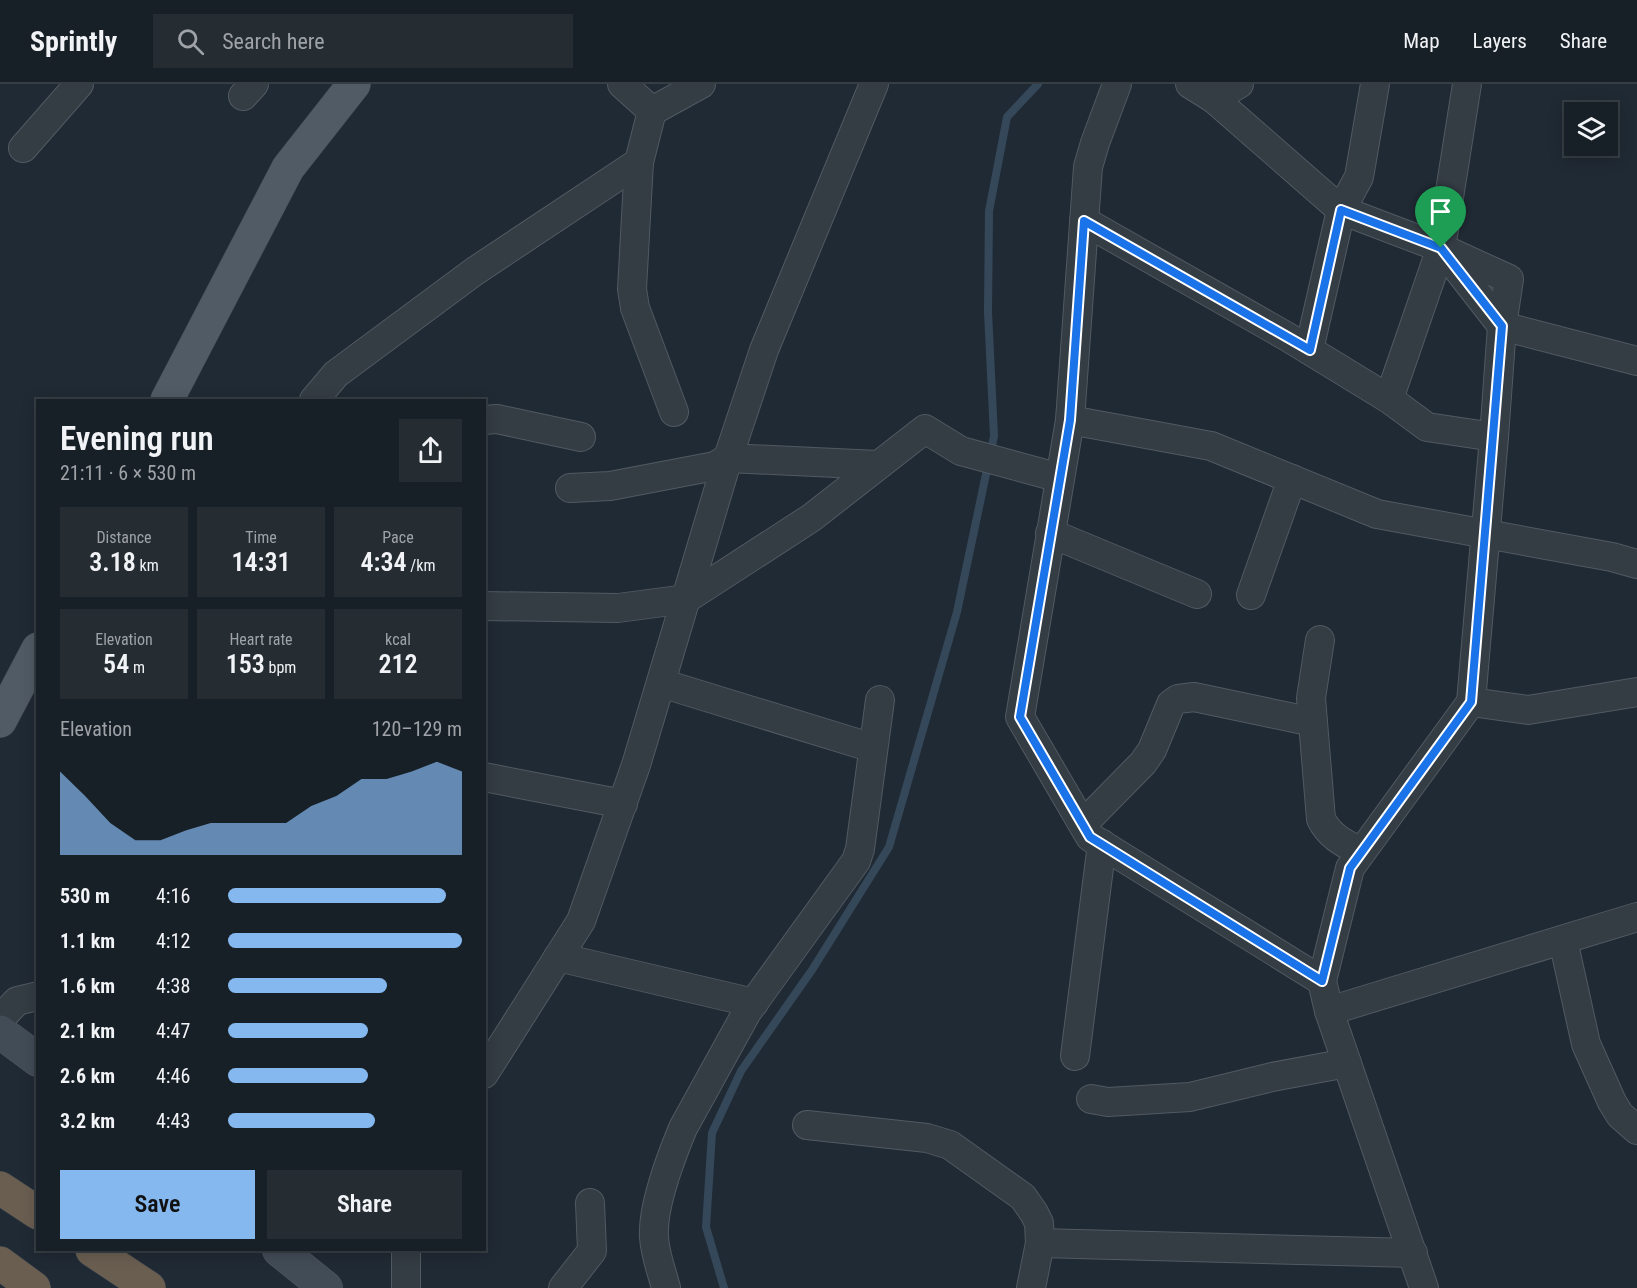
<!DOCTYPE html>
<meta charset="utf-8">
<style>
body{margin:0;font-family:"Roboto Condensed",sans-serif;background:#252d33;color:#f1f3f6;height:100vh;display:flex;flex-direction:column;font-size:22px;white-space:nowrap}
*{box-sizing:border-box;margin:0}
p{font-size:20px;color:#9fa3a7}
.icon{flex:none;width:33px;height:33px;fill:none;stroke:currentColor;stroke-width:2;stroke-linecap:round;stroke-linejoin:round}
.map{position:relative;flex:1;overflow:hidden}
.side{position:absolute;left:36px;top:315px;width:450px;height:852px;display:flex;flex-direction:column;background:#182027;border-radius:0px;box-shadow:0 3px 15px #0003,0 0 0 2px #363e44}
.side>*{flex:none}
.buttons{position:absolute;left:1564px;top:18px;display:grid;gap:12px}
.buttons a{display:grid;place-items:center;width:54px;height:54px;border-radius:0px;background:#182027;box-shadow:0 3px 15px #0003,0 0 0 2px #363e44;font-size:30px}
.pin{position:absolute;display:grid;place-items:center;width:51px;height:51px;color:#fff;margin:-62px -26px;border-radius:50% 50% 50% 0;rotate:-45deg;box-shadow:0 0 6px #0007}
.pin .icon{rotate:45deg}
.round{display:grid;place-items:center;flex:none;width:63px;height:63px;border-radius:0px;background:#252d33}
.summary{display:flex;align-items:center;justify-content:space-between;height:102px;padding:0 24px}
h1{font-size:33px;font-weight:600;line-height:45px}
.metrics{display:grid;grid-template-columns:repeat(3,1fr);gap:9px;height:102px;padding:6px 24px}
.metrics div{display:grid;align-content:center;border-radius:0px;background:#252d33;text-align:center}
.metrics b{font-size:26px;font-weight:600}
.metrics small{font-size:16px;font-weight:400}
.metrics p{font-size:16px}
.chart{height:168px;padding:12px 24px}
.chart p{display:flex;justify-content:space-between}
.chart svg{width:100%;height:108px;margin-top:6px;fill:#85b8ef;opacity:.7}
.primary-button{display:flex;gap:12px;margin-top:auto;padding:12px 24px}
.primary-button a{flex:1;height:69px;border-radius:0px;background:#85b8ef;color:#111;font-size:24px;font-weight:600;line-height:69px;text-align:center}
.primary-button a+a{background:#252d33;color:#f1f3f6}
ul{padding:0 24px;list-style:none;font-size:20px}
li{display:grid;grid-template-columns:96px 72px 1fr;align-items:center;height:45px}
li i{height:15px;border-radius:8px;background:#85b8ef}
header{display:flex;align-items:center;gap:36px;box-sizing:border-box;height:84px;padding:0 30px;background:#182027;border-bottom:2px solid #363e44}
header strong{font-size:28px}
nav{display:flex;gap:33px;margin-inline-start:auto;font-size:21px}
.search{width:420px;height:54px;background:#252d33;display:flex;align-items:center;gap:15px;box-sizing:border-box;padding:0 21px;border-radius:0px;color:#9fa3a7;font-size:22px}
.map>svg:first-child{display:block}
</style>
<header>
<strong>Sprintly</strong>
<div class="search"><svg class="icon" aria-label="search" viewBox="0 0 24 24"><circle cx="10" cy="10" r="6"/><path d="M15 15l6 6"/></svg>Search here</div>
<nav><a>Map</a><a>Layers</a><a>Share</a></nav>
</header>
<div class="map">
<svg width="1637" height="1204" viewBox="0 0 1637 1204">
<rect width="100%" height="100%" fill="#202a34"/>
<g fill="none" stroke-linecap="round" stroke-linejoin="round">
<path stroke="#35485a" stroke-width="8" d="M724,1204l-18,-61 6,-94 29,-62 71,-101 77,-123 68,-235 37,-176 -6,-124 1,-101 18,-94 31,-33"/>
<defs>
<g id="street">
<path d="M1117,0l-22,59 -7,24 -18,253 -50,297 70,120 232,144"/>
<path d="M1190,0l24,15 25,-15"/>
<path d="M243,12l11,-12"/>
<path d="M652,27l49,-27"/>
<path d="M23,64l56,-64"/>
<path d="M639,78l-7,127 3,19 39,104"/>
<path d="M1084,137l202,115 103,63 38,28 67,10 8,-111 7,-47 -68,-31 -100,-38 -127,-111"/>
<path d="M1445,169l57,73 135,35"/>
<path d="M1309,266l32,-140 18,-33 16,-93"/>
<path d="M1389,315l52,-151 26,-164"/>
<path d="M314,316l22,-26 139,-103 164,-109 13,-51 -30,-27"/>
<path d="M484,336l13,-1 84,18"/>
<path d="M1070,336l141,26 166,68 235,43 25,7"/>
<path d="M570,404l40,-2 105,-20 13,-8 150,7"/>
<path d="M1050,449l147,61"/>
<path d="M1251,511l41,-116"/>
<path d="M484,522l134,2 68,-9 125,-81 114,-89 36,22 99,27"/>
<path d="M1320,556l-9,58 10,121c9,18 23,24 40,33"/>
<path d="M661,599l212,65"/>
<path d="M1471,618l57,8 109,-18"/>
<path d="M484,693l139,27"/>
<path d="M1083,740l60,-61 9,-13 19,-46 7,-5 16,-2 119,25"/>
<path d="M1563,856l23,104 26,58 8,13 17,15"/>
<path d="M558,873l196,46"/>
<path d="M1329,927l308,-94"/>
<path d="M0,935l17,-18 21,-5"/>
<path d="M1075,972l27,-212"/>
<path d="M484,990l97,-153 55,-156 92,-307 36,-108 110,-266"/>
<path d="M1091,1015l17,3 82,-5 82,-20 75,-14"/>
<path d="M807,1041l120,13 23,7 73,52 11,16 5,10 1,20 -9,45"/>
<path d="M1040,1159l373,10"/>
<path d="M406,1204v-38"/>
<path d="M563,1204l29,-37 -2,-48"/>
<path d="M666,1204c-4,-16 -11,-33 -12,-51 -2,-31 17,-80 29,-109l64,-116 109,-151 4,-12 20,-149"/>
<path d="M1424,1204l-95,-277 -7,-30 28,-113 121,-166 23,-265"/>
</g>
<g id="secondary">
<path d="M0,948l38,28"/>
<path d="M279,1166l47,38"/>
</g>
<g id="primary">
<path d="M167,316l121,-232 66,-84"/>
<path d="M0,637l38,-72"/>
</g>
<g id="highway">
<path d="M0,1104l38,25"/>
<path d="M92,1166l57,38"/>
<path d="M0,1179l34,25"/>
</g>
</defs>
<use href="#street" stroke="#515a62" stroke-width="30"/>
<use href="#secondary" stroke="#515a62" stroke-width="34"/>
<use href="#primary" stroke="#3d454e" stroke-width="34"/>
<use href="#highway" stroke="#3e474f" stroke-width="34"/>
<use href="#street" stroke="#343c44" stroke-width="28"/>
<use href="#secondary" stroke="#424c57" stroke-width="33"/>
<use href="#primary" stroke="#515b65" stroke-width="33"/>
<use href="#highway" stroke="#6a5e51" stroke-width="33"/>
</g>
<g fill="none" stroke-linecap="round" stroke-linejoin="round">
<defs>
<path id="route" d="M1341,126l100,38 61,78 -31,376 -121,166 -28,113 -232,-144 -70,-120 50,-297 14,-199 226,129z"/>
</defs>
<use href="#route" stroke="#fff" stroke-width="12"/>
<use href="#route" stroke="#1a73e8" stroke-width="8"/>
</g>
</svg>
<div class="buttons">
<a><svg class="icon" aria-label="layers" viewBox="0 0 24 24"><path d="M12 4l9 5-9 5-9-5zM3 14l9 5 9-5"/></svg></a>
</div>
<div class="pin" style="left:1441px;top:164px;background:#1e9e55"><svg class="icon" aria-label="arrive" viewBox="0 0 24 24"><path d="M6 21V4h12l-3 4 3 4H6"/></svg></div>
<section class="side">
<div class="summary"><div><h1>Evening run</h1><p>21:11 · 6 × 530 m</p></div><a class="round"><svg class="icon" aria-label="share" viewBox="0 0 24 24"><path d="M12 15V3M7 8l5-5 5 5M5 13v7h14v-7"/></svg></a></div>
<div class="metrics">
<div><p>Distance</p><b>3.18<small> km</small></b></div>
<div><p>Time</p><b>14:31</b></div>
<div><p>Pace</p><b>4:34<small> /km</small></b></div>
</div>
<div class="metrics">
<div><p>Elevation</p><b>54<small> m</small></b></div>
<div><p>Heart rate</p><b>153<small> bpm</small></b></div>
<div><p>kcal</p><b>212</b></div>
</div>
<div class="chart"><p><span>Elevation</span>120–129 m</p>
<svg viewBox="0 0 160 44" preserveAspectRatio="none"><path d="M0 44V10L10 20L20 31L30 38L40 38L50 34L60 31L70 31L80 31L90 31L100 24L110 20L120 13L130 13L140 10L150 6L160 10V44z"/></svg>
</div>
<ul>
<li><b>530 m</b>4:16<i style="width:93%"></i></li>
<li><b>1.1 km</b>4:12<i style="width:100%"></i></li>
<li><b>1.6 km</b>4:38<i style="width:68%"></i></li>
<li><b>2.1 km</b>4:47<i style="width:60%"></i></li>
<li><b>2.6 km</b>4:46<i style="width:60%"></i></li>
<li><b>3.2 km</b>4:43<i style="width:63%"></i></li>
</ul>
<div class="primary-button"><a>Save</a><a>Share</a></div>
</section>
</div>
